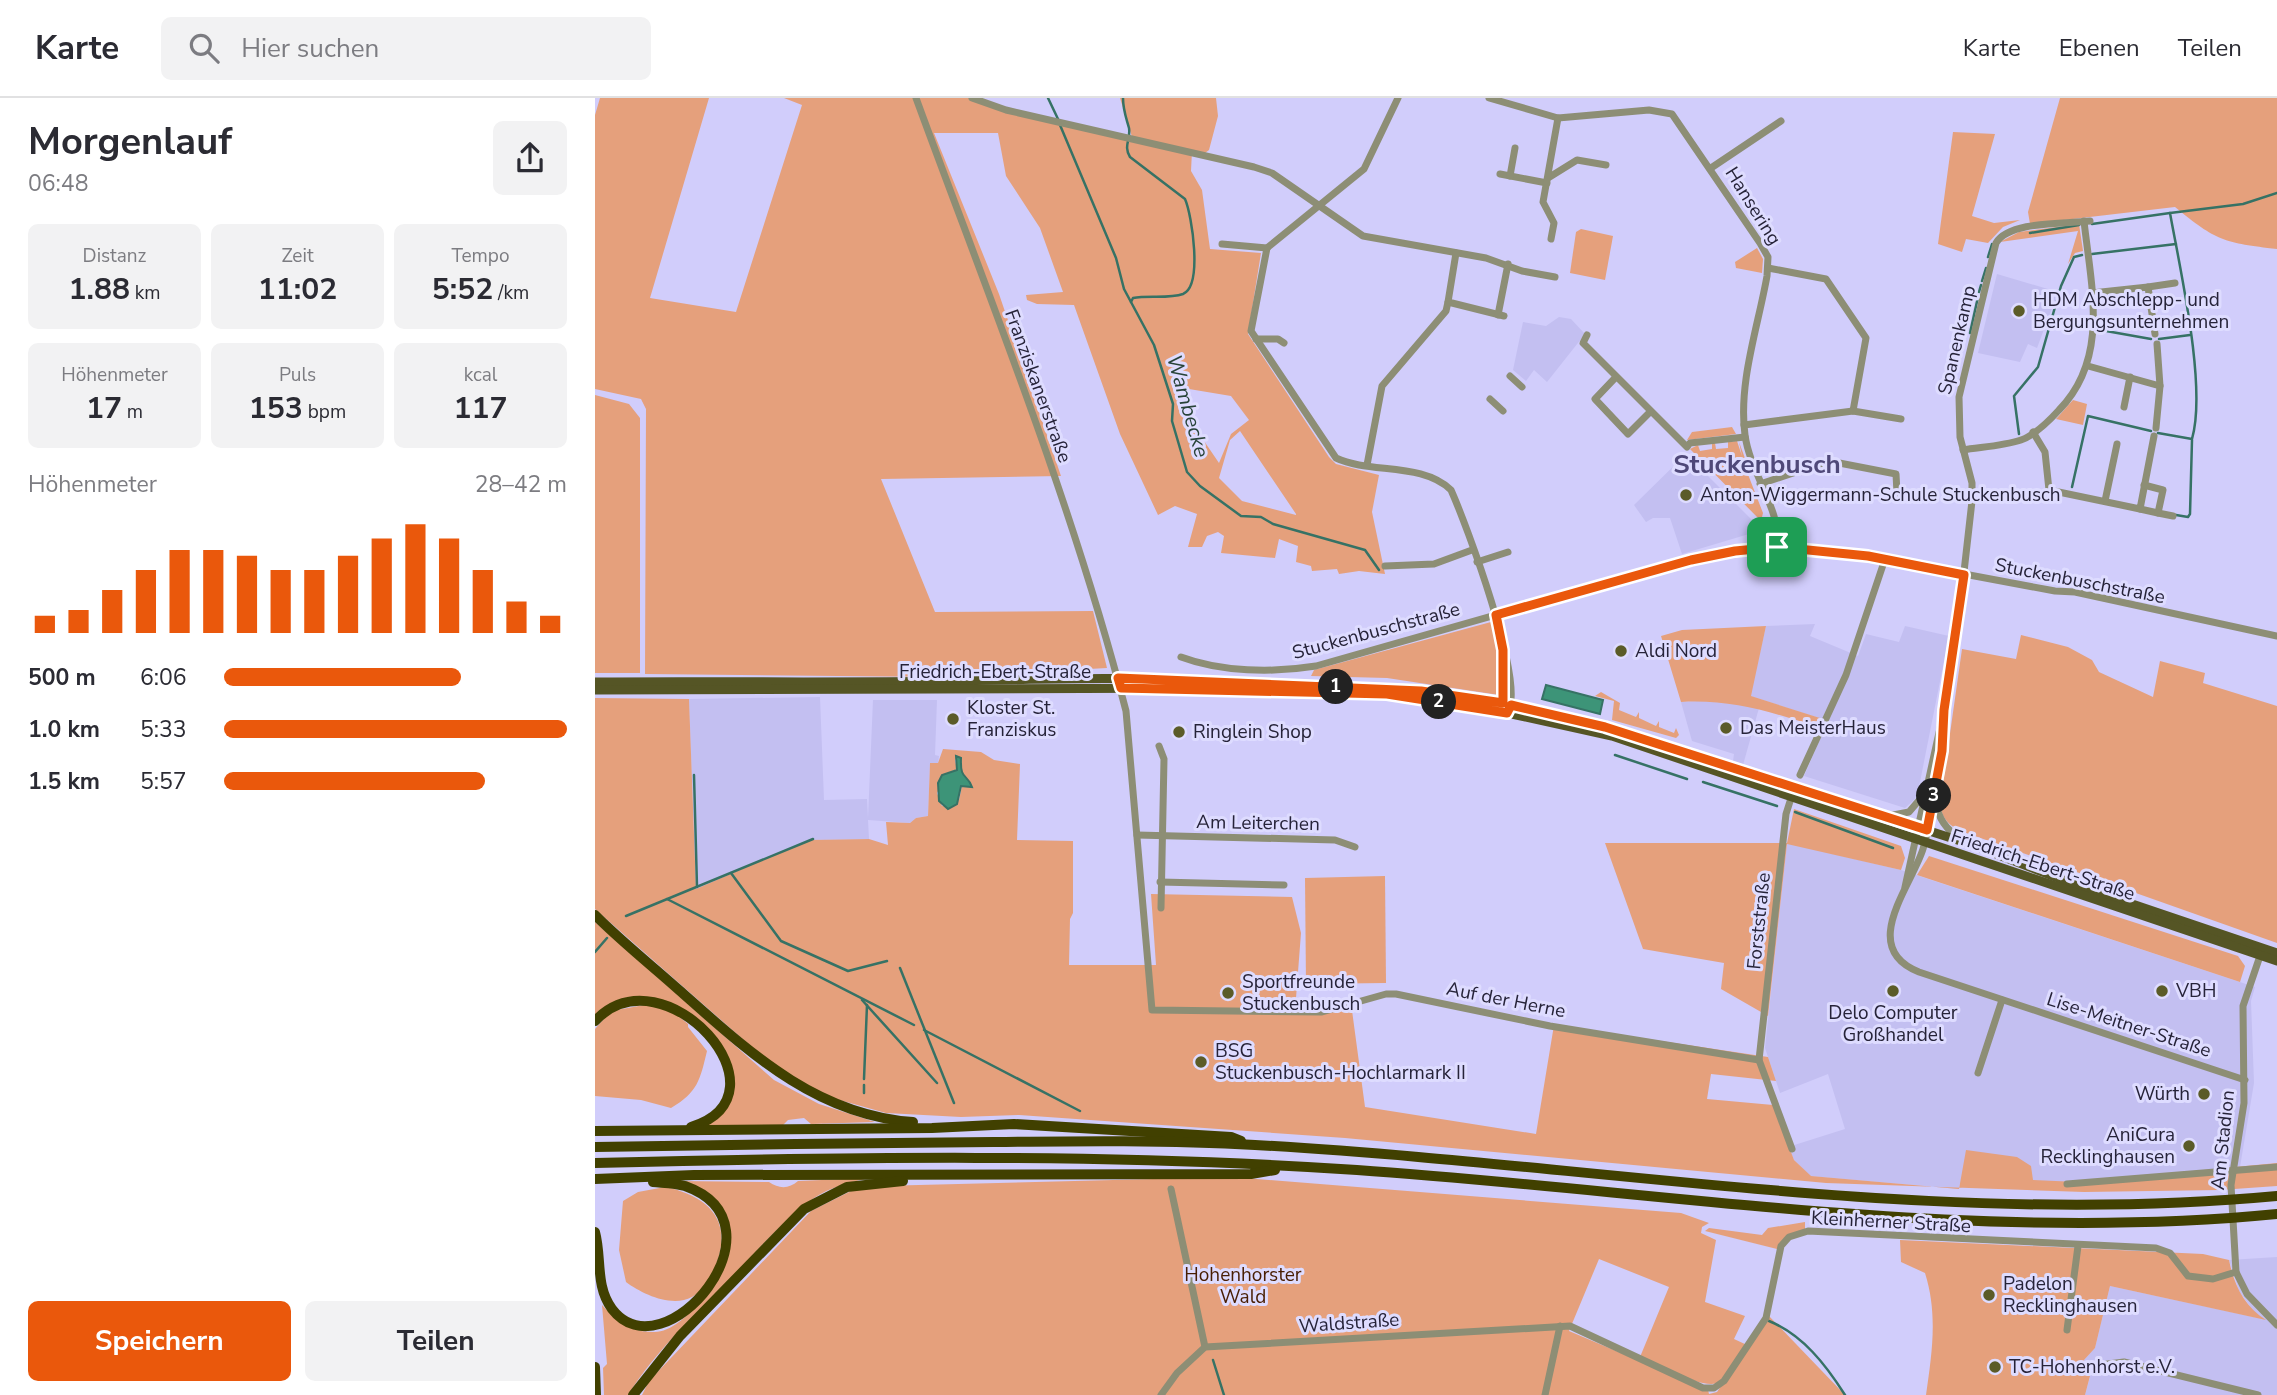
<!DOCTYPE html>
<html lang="de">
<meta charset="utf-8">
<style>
body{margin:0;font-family:"Nunito Sans",sans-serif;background:#f2f2f3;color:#2b2b33;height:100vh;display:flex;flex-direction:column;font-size:26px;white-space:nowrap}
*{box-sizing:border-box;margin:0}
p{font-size:23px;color:#7c7c81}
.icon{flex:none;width:38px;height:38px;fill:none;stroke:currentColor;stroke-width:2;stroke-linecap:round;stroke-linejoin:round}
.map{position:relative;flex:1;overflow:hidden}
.drawer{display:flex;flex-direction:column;background:#fff;width:595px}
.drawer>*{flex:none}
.pin{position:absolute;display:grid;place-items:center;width:60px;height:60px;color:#fff;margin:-30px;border-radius:14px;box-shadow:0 4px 10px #0006}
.km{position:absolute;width:35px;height:35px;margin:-18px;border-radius:50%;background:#222;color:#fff;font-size:19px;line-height:35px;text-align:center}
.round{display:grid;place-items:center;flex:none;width:74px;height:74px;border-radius:10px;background:#f2f2f3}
.head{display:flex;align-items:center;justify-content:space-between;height:119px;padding:0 28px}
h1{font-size:38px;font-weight:700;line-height:52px}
.stats{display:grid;grid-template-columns:repeat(3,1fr);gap:10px;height:119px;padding:7px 28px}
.stats div{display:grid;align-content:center;border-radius:10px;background:#f2f2f3;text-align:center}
.stats b{font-size:30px;font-weight:700}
.stats small{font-size:19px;font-weight:400}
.stats p{font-size:19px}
.chart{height:196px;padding:14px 28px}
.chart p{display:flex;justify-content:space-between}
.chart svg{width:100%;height:126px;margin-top:7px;stroke:#ea580c;stroke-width:6}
.action{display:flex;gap:14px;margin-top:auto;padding:14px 28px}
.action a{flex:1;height:80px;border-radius:10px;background:#ea580c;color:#fff;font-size:28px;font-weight:700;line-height:80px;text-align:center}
.action a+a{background:#f2f2f3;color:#2b2b33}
ul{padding:0 28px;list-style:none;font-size:23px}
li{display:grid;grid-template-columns:112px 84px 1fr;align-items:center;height:52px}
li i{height:18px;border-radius:9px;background:#ea580c}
header{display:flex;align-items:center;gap:42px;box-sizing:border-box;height:98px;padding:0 35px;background:#fff;border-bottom:2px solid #e1e1e2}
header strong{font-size:33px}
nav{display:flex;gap:38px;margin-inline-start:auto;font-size:24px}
.search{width:490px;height:63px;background:#f2f2f3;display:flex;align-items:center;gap:18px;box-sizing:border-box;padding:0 24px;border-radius:10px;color:#7c7c81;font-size:26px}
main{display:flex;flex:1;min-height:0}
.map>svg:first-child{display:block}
</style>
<header>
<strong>Karte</strong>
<div class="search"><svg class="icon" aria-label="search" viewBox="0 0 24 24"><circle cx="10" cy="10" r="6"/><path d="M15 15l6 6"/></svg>Hier suchen</div>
<nav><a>Karte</a><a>Ebenen</a><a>Teilen</a></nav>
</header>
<main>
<section class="drawer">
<div class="head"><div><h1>Morgenlauf</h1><p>06:48</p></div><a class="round"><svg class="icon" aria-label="share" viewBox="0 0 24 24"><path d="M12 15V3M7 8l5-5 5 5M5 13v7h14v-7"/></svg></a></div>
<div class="stats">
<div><p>Distanz</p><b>1.88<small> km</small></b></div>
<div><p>Zeit</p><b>11:02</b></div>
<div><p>Tempo</p><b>5:52<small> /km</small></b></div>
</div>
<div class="stats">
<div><p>Höhenmeter</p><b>17<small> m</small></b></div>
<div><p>Puls</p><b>153<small> bpm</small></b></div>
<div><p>kcal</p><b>117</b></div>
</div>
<div class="chart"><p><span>Höhenmeter</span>28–42 m</p>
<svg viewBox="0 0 160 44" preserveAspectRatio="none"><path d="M5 44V38M15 44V36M25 44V29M35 44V22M45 44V15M55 44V15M65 44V17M75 44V22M85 44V22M95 44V17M105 44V11M115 44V6M125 44V11M135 44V22M145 44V33M155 44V38"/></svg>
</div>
<ul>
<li><b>500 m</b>6:06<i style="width:69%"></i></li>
<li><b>1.0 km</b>5:33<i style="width:100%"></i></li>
<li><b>1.5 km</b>5:57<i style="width:76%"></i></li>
</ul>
<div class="action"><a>Speichern</a><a>Teilen</a></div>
</section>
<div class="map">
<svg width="1682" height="1297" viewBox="0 0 1682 1297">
<rect width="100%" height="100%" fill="#d1cdfb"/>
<g fill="#c3bff1">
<path d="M1402,176l61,18 -21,56 -9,-4 -8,18 -42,-9z"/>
<path d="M964,219l12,2 14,15 -38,48 -13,-12 -8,11 -13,-11 10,-48 23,4z"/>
<path d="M1091,356l67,67 -4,13 -67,20 -12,-36h-17l-7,4 -12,-17z"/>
<path d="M1220,526l-5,12 48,20 8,-22 33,8 6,-16 44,10 -29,146 -5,17 -10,9 -101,-32 24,-55 -78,-25 16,-70z"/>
<path d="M225,599l4,103 43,-1 1,19 5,-118h64l-2,55 4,1 -1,8h-8l-2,52 -12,2 -6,5 -42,-3 1,19 -60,1 -113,50 -7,-191z"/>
<path d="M1116,602l48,8 -16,57 -10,-4 1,-7 -42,-13 -11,-39z"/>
<path d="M1192,745l114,27 354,117 -4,14 3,82 -14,84 -162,15 -118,1 -1,6 -149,-13 -16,-16 -6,-13 57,-18 -17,-55 -48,19 -15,-45z"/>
<path d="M1682,1159v138h-192l5,-18 -7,-4 1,-13 11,-12 15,-62 153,33 -9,-7 -15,-21 -10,-31z"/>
</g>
<g fill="#e5a07c" fill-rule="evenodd">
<path d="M5,0h109l-59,200 86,14 66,-207 -18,-7h196l18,8 134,31 -12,-39h96l2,18 -9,34 -4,3 -13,-2 -1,20 11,19 8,59 51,4 -13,81 81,123 7,7 43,11 -7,37 13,62 -26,-3 -20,3 -2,-5 -25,2 -1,-5 -15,-4 2,-16 -19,-7 -4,19 -54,-5 3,-17 -6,-4 -11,4 -5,11h-14l9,-33 -22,-8 -17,9 -38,-81 -46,-129 -37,-1 -10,-4 -1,-5 37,-3 -23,-64 -34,-52 -8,-43h-64l65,161 62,182 -180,3 54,133 158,-1 14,57 -166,9 -296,-3 1,-265 -5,-10 -46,-10v-274zM588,290l48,8 18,24 -18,14 -12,29 -32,-47zM645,333l56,83v1l-54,-14 -23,-23 11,-38z"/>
<path d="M1465,0h217v151c-52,-6 -61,-8 -102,-42l-145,17 -2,-12z"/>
<path d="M1358,34l42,2 -23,82 22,7 26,-3 -17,7 -15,16 -22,-4 -4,13 -24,-8z"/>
<path d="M1484,126l4,27 -8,2 -7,11 10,-33 -78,11 19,-10z"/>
<path d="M986,131l32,7 -8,44 -35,-7 6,-41z"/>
<path d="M1162,150l6,11 -1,14 -26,-5 -1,-6z"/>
<path d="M0,297l34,9 11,14v255h-45z"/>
<path d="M1478,302l14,4 -4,21 -27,-6z"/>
<path d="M1137,329l4,7 -49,6 5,-8z"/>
<path d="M1142,343l5,15 -3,-14 7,19 -4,-2 21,54 -2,8 -71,-72 8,-4 2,6 12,-2v-5l3,-1 1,6 12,-1v-6z"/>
<path d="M896,524l6,30 2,43 -112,-17 -76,-2 3,-6z"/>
<path d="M1171,528l-15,70 72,23 -5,8c-46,-15 -88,-28 -137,-25l-20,-66 21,-6z"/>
<path d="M1426,537l47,12 24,13 7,12 54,25 7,-36 45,12 -2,10 74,23v237l-319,-113c-14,-8 -19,-18 -17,-33l21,-148 54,10z"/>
<path d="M1006,594l19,11 -1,7 17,7 3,-5v6l17,8 3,-5v6l15,6 2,-5 3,7 -3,3 -64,-18 2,-19 -19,-5z"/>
<path d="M0,600l94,1 7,190 113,-49 60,-1 19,6 -2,-23 24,1 6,-5 12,-2 2,-53h8l5,-14 38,3 13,8 26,4 -3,76 56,1v72l-3,6 -1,46h87l-5,-71 141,3 9,36 -6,78h26l30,-8 14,104 171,27 18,-109 214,32 8,24 -65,-7 -4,25 66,6 21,55 17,16 148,13 7,-39 51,7 14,9 2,14 45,2 199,-19v23l-57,4 -136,2 -258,-9 -481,-45 -326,-23 -58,2 -75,-4 -61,-17 -54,-32 -176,-155zM363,658l5,21 9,10 -10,-1 -3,14 -17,6 -5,-13 11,-20 9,-4 -2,-9z"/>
<path d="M1199,711l107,37 4,12 -4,12 -114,-26 -19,172 -47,-27 3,-26 -81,-14 -38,-106h182z"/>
<path d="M1334,758l309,100 7,10 -5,16 -323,-107z"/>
<path d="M790,778l1,107 -80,1 -1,-106z"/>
<path d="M0,824l179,158 45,24 56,18 -64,2 -7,-6 -16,2 -5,5 -78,1c89,-48 -49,-178 -110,-110z"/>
<path d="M55,906l27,11 11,9v3l19,24c-7,29 -9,41 -36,57l-30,-8 -46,-4v-67l16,-18z"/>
<path d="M636,1079l450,36 28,10 -7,4 -1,6 15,7 -11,62 40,14 -11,23 13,6c-8,11 -16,27 -26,36 -14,12 -64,-17 -81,-24l29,-70 -70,-28 -30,72 139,59 1,4 8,-2 52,-76 76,79h-1203l7,-14 162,-170 42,-21 26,-4z"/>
<path d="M274,1080c-18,4 -39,9 -55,20 -30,21 -55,51 -80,77 -37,38 -78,75 -106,120h-24l-1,-27 4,-4 -5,-59c15,16 28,27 51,27 17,1 34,-16 44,-27 45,-51 51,-97 -20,-124l92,1c10,7 20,7 29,-1z"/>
<path d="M70,1089c40,8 68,31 52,75 -3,11 -14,29 -25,35 -20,11 -50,-3 -66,-15l-7,-32 4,-49 15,-9z"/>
<path d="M1210,1124v8l-28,19 -72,-18 4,-3 53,7 6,-7z"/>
<path d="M1305,1142l303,14 26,6c5,25 15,46 37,60l-156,-34 -15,62 -11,12 -1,13 7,3 -5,19h-159c6,-42 12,-81 -1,-122l-24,-11z"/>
</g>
<g fill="#3d9478" stroke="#367265" stroke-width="2">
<path d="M951,587l57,15 -3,14 -58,-15z"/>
<path d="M361,658l5,2c-1,23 6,15 11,29l-11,-1 -4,18 -9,5 -9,-8 -1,-18 4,-8 15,-5z"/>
</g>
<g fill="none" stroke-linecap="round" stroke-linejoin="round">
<g stroke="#367265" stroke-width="2.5">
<path d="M453,0l10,21"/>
<path d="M528,0c0,12 3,19 6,30 2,11 -6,18 1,29l55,42c7,16 18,87 -2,95 -14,5 -35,1 -50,4l-2,4"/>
<path d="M465,27l56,133 8,31 30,56 19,59 -1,17 15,51 13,14 41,30 20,1 12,7 92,26 14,20"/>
<path d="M1497,126l78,-11"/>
<path d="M1435,135l49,-8"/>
<path d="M1497,156l84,-10"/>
<path d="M1393,159l4,-13"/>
<path d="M1387,183l4,-13"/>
<path d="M1384,194l2,-7"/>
<path d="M1511,233l45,8"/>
<path d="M1375,235l8,-36"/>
<path d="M1564,241l31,-4"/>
<path d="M1563,335l34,6c15,-52 -12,-170 -22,-226l73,-9 34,-11"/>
<path d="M1424,336l-5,-38 24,-29 23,-81 13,-29 8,-2"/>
<path d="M1477,389l16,-71 63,15"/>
<path d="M1581,417l12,2 2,-3 2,-74"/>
<path d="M1020,657l72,24"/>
<path d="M99,677l3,112"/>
<path d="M1108,684l74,24"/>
<path d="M1200,714l98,36"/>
<path d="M136,775l50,68 67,30 39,-10"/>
<path d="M72,801l247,126"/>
<path d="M31,818l187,-77"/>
<path d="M0,854l12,-14"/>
<path d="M305,870l54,135"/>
<path d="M267,902l75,83"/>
<path d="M329,932l156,81"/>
<path d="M269,981l3,-74"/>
<path d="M269,987v8"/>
<path d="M1174,1223c34,14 57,44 76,74"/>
<path d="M618,1262l11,35"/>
</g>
<g stroke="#8d8e75" stroke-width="7">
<path d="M321,0c74,202 156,404 210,613l26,299 170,2 64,-18h10l154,32 209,34"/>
<path d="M377,0l34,12 248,57 18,6 91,63 123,22 36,13 33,6"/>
<path d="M803,0l-34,71 -97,79 -16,83 85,127c34,16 86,4 115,32 16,36 72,187 58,219"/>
<path d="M894,0l69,20 91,-8 23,4 88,129 8,14 -1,19c-9,51 -29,107 -22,159 5,38 36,74 33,112"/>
<path d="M1116,70l70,-47"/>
<path d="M905,76l47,9"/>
<path d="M915,78l5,-28"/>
<path d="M953,80l29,-18 29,5"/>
<path d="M956,141l3,-16 -11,-21 15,-84"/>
<path d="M627,146l45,4"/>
<path d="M861,155l-8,49 56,14"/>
<path d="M1173,170l58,11 40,59 -13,73"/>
<path d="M1553,189l27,-4"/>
<path d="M1497,195l56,-6 7,47"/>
<path d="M903,217l10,-51"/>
<path d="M992,237l-4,8 104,104 3,-4 55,-6"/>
<path d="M661,241h22l6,4"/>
<path d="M1493,268l72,20 -3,-42"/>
<path d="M915,278l12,11"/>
<path d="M1020,280l-20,21 33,35 22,-22"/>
<path d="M895,301l13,12"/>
<path d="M1529,309l6,-30"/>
<path d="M1149,327l109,-14 48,8"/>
<path d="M1561,330l4,-42"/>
<path d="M1438,334l12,20 4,38 91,19 14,-73"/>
<path d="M1368,352c18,-3 40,-4 58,-10 14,-5 28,-19 38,-30 51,-52 32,-124 25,-189"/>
<path d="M772,367l15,-79 64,-75 2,-9"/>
<path d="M1165,386l69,-23 67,13 1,19"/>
<path d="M1510,403l12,-57"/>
<path d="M1545,411l18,4 5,-23 -19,-5"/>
<path d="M1563,415l15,3"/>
<path d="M882,464l31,-10"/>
<path d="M790,468l49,-2 38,-14"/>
<path d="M586,559c40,15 92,16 135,9l374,-106 52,-10 36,-3 90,9 187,35 20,1 202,44"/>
<path d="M908,563l1,44"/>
<path d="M1348,630c-2,40 -24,86 17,110"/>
<path d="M564,648l5,13 -3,149"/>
<path d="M1205,677l46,-100 39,-116"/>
<path d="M1340,692c-4,19 -6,40 -12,59 -12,38 -65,99 -4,123l326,108"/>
<path d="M1293,718l21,-4 12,-14"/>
<path d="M542,737l198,5 20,7"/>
<path d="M565,784l124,3"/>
<path d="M1310,789l39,-177 14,-85 14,-124v-18l-12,-46 -1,-40 37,-154c13,-22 68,-19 94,-22"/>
<path d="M1666,855l-18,53 1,97 -13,82 5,87 11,22 30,31"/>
<path d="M1383,975l24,-73"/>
<path d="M1197,1051l-33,-89 27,-246 6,-19"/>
<path d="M1472,1086l210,-17"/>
<path d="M576,1091l34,158"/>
<path d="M1472,1232l11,-84"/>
<path d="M1505,1267l24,-3 134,33"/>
<path d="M566,1297l16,-22 28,-26 365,-21 133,62h11l10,-7 42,-63 15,-72 8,-9 19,-6 348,17 14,5 18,23 25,3 23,-7"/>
<path d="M950,1297l15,-69"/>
</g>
<g stroke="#555525" stroke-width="9">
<path d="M0,584c118,-1 236,1 355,-1 97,-2 193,-5 290,2"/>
<path d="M792,591l50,3 66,11 102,24 368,118 103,40 201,68"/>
<path d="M0,592l622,-2 170,6 120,19 105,23 665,225"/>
</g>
<g stroke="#414000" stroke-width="10">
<path d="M0,817c26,26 56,50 84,75 69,61 136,125 234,132"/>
<path d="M0,923c69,-73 201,74 96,106"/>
<path d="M0,1033l337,-3 82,-4 217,13 10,4"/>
<path d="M0,1049c133,-2 265,-4 398,-5 87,-1 175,-2 262,3 341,19 680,83 1022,51"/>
<path d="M0,1065c254,-6 508,-10 762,7 306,21 613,74 920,44"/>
<path d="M0,1081l99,-4 557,-1 24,-4"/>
<path d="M0,1134c7,26 0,54 17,77 52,68 180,-85 73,-123 -10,-3 -22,-3 -32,-4"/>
<path d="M0,1269l1,28"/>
<path d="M38,1297l47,-59 124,-127 43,-22 56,-6"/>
</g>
</g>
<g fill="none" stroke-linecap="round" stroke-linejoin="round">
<defs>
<path id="route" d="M1182,449l91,9 96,19 -20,135 -2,41 -15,79 -322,-103 -94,-22 -4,8 -120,-19 -266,-6 -3,-10 303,13 82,12v-53l-7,-35 195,-55 44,-9z"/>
</defs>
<use href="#route" stroke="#fff" stroke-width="14"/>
<use href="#route" stroke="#ea580c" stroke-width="9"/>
</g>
<g fill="#5b5b28" stroke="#dedcff" stroke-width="2.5">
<circle cx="1424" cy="213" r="7"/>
<circle cx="1091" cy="397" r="7"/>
<circle cx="1026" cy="553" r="7"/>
<circle cx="358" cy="621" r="7"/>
<circle cx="1131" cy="630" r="7"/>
<circle cx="584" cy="634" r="7"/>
<circle cx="1298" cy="893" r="7"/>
<circle cx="1567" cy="893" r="7"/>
<circle cx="633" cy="895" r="7"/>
<circle cx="606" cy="964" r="7"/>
<circle cx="1609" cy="996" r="7"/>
<circle cx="1594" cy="1048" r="7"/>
<circle cx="1394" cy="1197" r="7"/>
<circle cx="1400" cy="1269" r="7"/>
</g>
<g text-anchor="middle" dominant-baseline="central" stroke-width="6" stroke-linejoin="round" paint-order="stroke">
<g font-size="19" fill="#262339" stroke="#dedcff">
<text transform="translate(1158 108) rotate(58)">Hansering</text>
<text transform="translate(1362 242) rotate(-77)">Spanenkamp</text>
<text transform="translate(443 288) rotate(70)">Franziskanerstraße</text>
<text transform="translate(1485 483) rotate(11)">Stuckenbuschstraße</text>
<text transform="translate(781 533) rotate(-15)">Stuckenbuschstraße</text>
<text x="400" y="574">Friedrich-Ebert-Straße</text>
<text transform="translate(663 725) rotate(1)">Am Leiterchen</text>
<text transform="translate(1448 767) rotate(18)">Friedrich-Ebert-Straße</text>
<text transform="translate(1164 823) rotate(-84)">Forststraße</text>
<text transform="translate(911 902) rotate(11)">Auf der Herne</text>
<text transform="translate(1534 927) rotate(18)">Lise-Meitner-Straße</text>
<text transform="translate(1628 1042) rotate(-84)">Am Stadion</text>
<text transform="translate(1296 1124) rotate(3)">Kleinherner Straße</text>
<text transform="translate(754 1225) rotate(-4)">Waldstraße</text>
</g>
<g font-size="19" fill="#262339" stroke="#dedcff" text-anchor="start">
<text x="1438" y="202">HDM Abschlepp- und<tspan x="1438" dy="22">Bergungsunternehmen</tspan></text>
<text x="1105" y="397">Anton-Wiggermann-Schule Stuckenbusch</text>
<text x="1040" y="553">Aldi Nord</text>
<text x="372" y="610">Kloster St.<tspan x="372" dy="22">Franziskus</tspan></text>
<text x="1145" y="630">Das MeisterHaus</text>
<text x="598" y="634">Ringlein Shop</text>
<text x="647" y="884">Sportfreunde<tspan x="647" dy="22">Stuckenbusch</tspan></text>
<text x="1581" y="893">VBH</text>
<text x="1298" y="915" text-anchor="middle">Delo Computer<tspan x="1298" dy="22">Großhandel</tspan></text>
<text x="620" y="953">BSG<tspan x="620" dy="22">Stuckenbusch-Hochlarmark II</tspan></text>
<text x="1595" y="996" text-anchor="end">Würth</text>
<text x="1580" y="1037" text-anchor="end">AniCura<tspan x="1580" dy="22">Recklinghausen</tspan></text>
<text x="1408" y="1186">Padelon<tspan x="1408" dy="22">Recklinghausen</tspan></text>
<text x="1414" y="1269">TC-Hohenhorst e.V.</text>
</g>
<g font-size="19" fill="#481d02" stroke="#dedcff">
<text x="648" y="1177">Hohenhorster<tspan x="648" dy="22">Wald</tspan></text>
</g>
<g font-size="21" font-style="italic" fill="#284339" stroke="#dedcff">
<text transform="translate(593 308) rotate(74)">Wambecke</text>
</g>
<g font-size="26" font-weight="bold" fill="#4f4879" stroke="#dedcff">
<text x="1162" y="366">Stuckenbusch</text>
</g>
</g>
</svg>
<div class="pin" style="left:1182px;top:449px;background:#1e9e55"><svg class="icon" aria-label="arrive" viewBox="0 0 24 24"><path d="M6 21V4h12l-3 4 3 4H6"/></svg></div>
<b class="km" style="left:741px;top:589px">1</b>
<b class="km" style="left:844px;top:604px">2</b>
<b class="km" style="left:1339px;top:698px">3</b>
</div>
</main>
